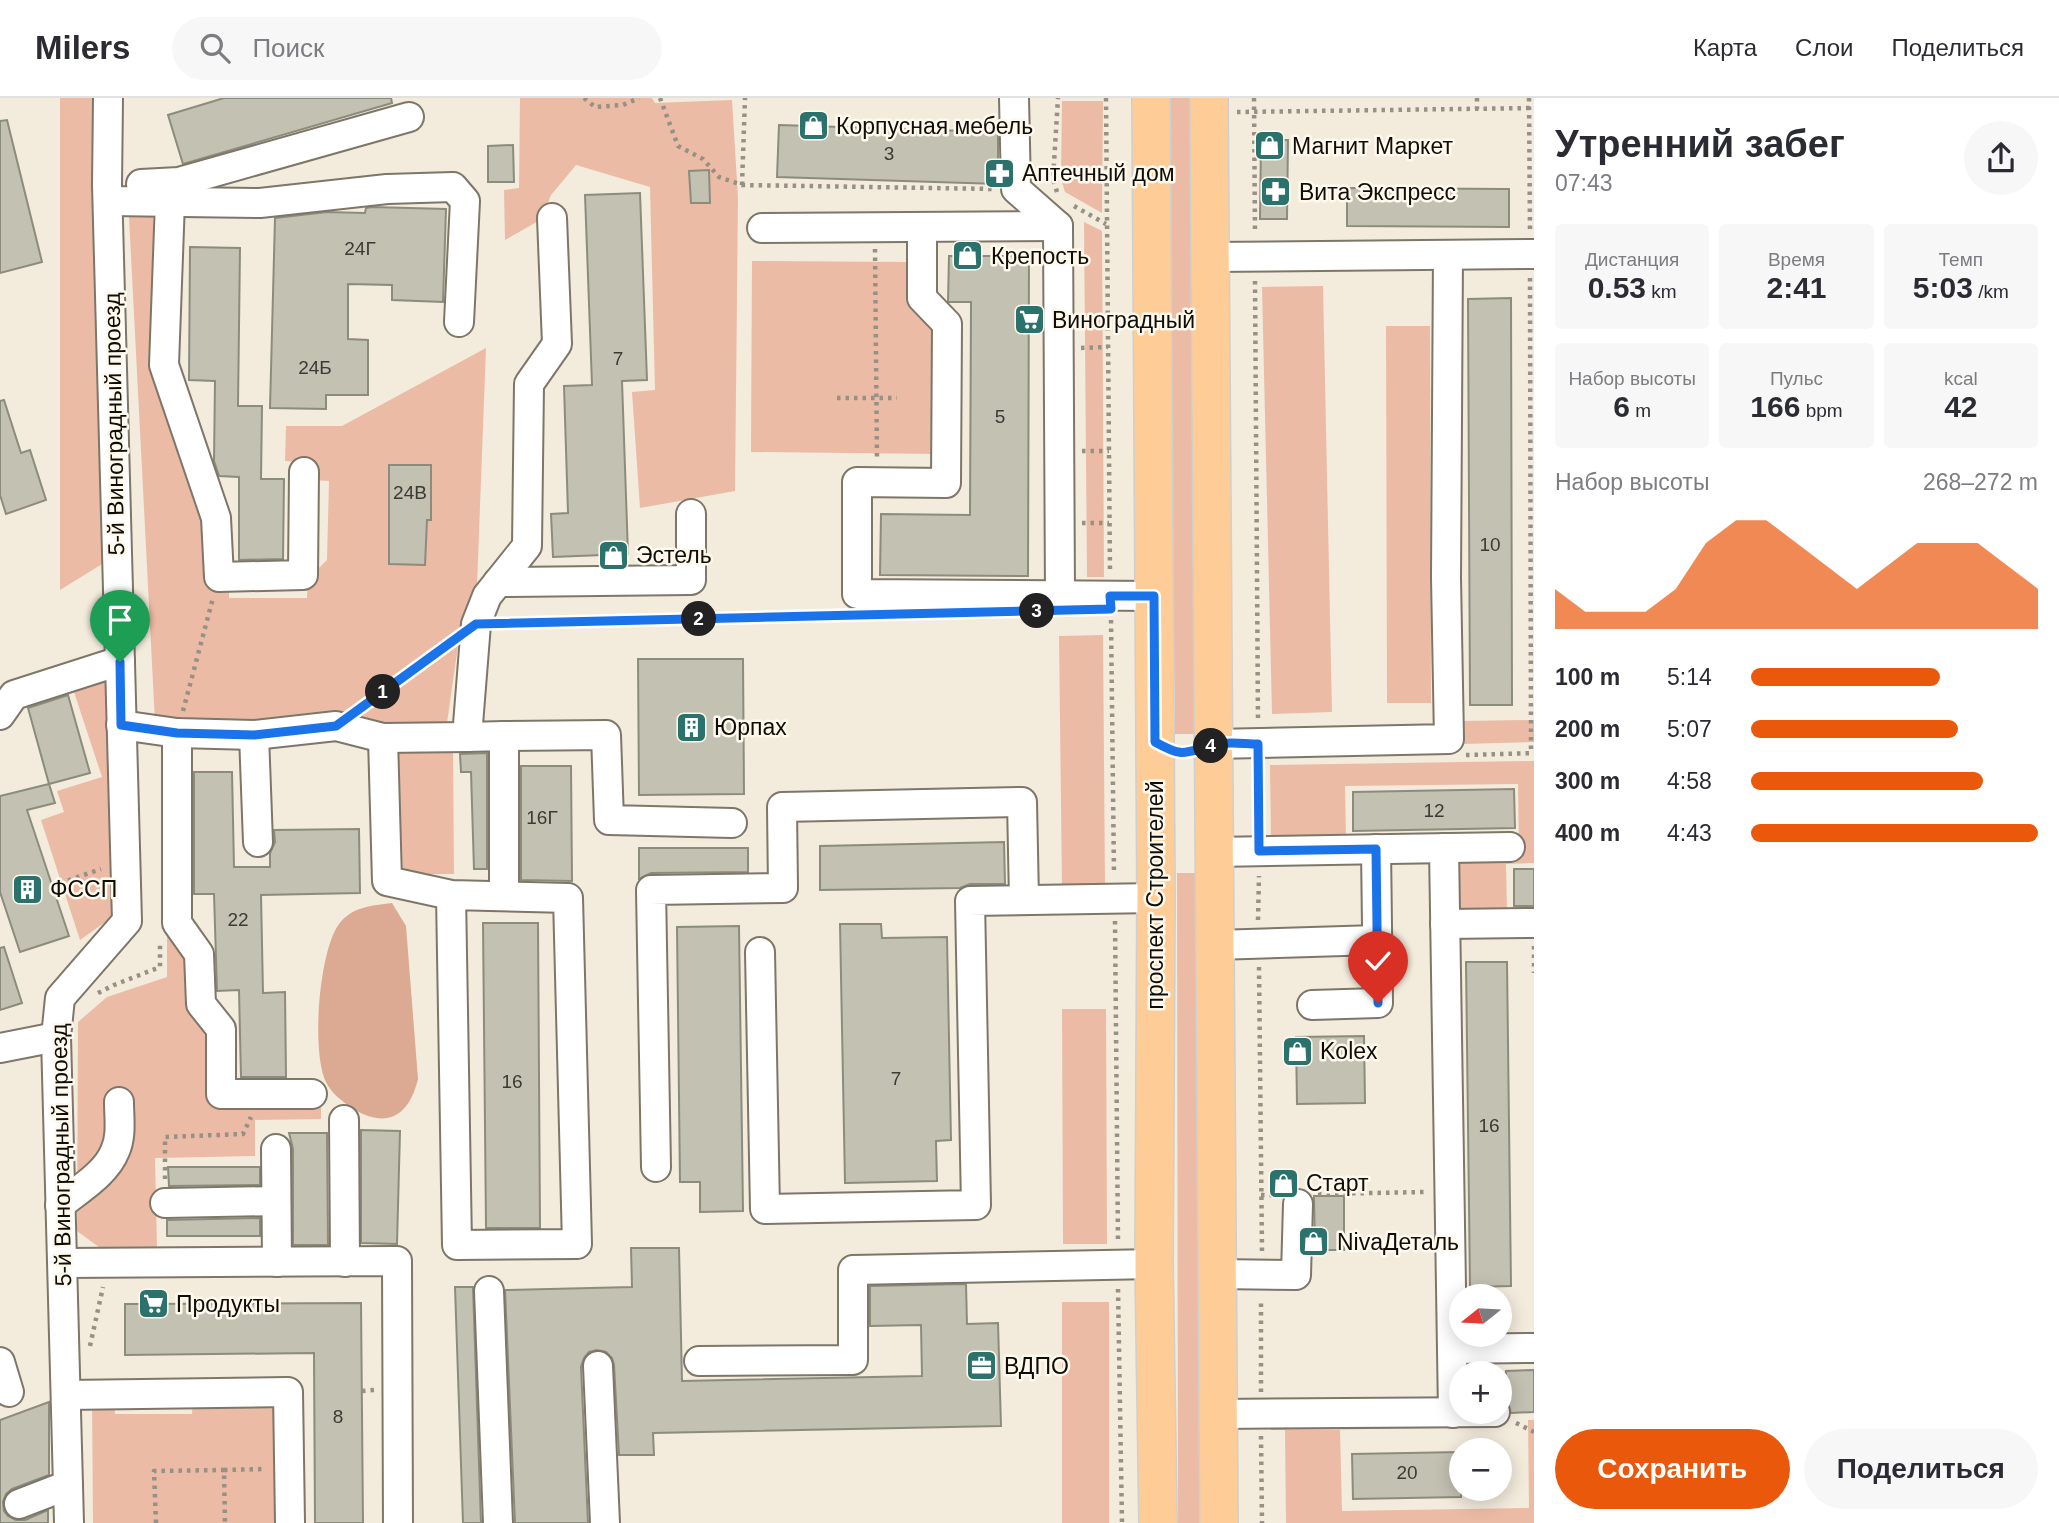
<!DOCTYPE html>
<html lang="ru">
<meta charset="utf-8">
<style>
body{margin:0;font-family:Arial,sans-serif;background:#f7f7f7;color:#2b2b33;height:100vh;display:flex;flex-direction:column;font-size:26px;white-space:nowrap}
*{box-sizing:border-box;margin:0}
p{font-size:23px;color:#7c7c81}
.icon{flex:none;width:38px;height:38px;fill:none;stroke:currentColor;stroke-width:2;stroke-linecap:round;stroke-linejoin:round}
.map{position:relative;flex:1;overflow:hidden}
.side{display:flex;flex-direction:column;background:#fff;width:525px}
.side>*{flex:none}
.needle{width:46px;rotate:252deg}
.fabs{position:absolute;left:1449px;top:1186px;display:grid;gap:14px}
.fabs a{display:grid;place-items:center;width:63px;height:63px;border-radius:50%;background:#fff;box-shadow:0 4px 18px #0003;font-size:35px}
.pin{position:absolute;display:grid;place-items:center;width:60px;height:60px;color:#fff;margin:-72px -30px;border-radius:50% 50% 50% 0;rotate:-45deg;box-shadow:0 0 7px #0007}
.pin .icon{rotate:45deg}
.km{position:absolute;width:35px;height:35px;margin:-18px;border-radius:50%;background:#222;color:#fff;font-size:19px;line-height:35px;text-align:center}
.round{display:grid;place-items:center;flex:none;width:74px;height:74px;border-radius:37px;background:#f7f7f7}
.overview{display:flex;align-items:center;justify-content:space-between;height:119px;padding:0 21px}
h1{font-size:38px;font-weight:800;line-height:52px}
.metrics{display:grid;grid-template-columns:repeat(3,1fr);gap:10px;height:119px;padding:7px 21px}
.metrics div{display:grid;align-content:center;border-radius:7px;background:#f7f7f7;text-align:center}
.metrics b{font-size:30px;font-weight:800}
.metrics small{font-size:19px;font-weight:400}
.metrics p{font-size:19px}
.chart{height:196px;padding:14px 21px}
.chart p{display:flex;justify-content:space-between}
.chart svg{width:100%;height:126px;margin-top:7px;fill:#ea580c;opacity:.7}
.button{display:flex;gap:14px;margin-top:auto;padding:14px 21px}
.button a{flex:1;height:80px;border-radius:42px;background:#ea580c;color:#fff;font-size:28px;font-weight:800;line-height:80px;text-align:center}
.button a+a{background:#f7f7f7;color:#2b2b33}
ul{padding:0 21px;list-style:none;font-size:23px}
li{display:grid;grid-template-columns:112px 84px 1fr;align-items:center;height:52px}
li i{height:18px;border-radius:9px;background:#ea580c}
header{display:flex;align-items:center;gap:42px;box-sizing:border-box;height:98px;padding:0 35px;background:#fff;border-bottom:2px solid #e1e1e2}
header strong{font-size:33px}
nav{display:flex;gap:38px;margin-inline-start:auto;font-size:24px}
.search{width:490px;height:63px;background:#f7f7f7;display:flex;align-items:center;gap:18px;box-sizing:border-box;padding:0 24px;border-radius:38px;color:#7c7c81;font-size:26px}
main{display:flex;flex:1;min-height:0}
.map>svg:first-child{display:block}
</style>
<header>
<strong>Milers</strong>
<div class="search"><svg class="icon" aria-label="search" viewBox="0 0 24 24"><circle cx="10" cy="10" r="6"/><path d="M15 15l6 6"/></svg>Поиск</div>
<nav><a>Карта</a><a>Слои</a><a>Поделиться</a></nav>
</header>
<main>
<div class="map">
<svg width="1534" height="1425" viewBox="0 0 1534 1425">
<rect width="100%" height="100%" fill="#f3ebdc"/>
<g fill="#ecbba6">
<path d="M60,0h32l15,463 -47,29z"/>
<path d="M520,0h132l3,5 77,-3 6,98 -3,293 -95,17 -8,-116 23,-2 -5,-203 -74,-22 -25,30 -9,24 -37,21 -1,-50 15,-2z"/>
<path d="M1168,0h23l3,636h-19z"/>
<path d="M1062,3h41l-1,112 -37,-21 -4,-13z"/>
<path d="M153,117l2,154 74,210v19h78l1,-19 19,-19 2,-79 -18,-1 1,-17 -27,-2 1,-35h56l144,-78 -9,238 -17,46 -13,91 -76,7 -216,-8 -26,-505z"/>
<path d="M1084,124l18,9 2,346h-17z"/>
<path d="M752,163l156,1v40l30,27 -1,125 -186,-2z"/>
<path d="M1323,188l9,426 -60,2 -10,-427z"/>
<path d="M1386,228h44l1,377h-44z"/>
<path d="M1103,537l2,250 -43,1 -3,-250z"/>
<path d="M110,576l8,239 -38,27 -39,-120 23,-8 -7,-21 45,-14 -30,-91z"/>
<path d="M1534,622v22l-72,2 -1,-23z"/>
<path d="M395,652h58l1,124h-58z"/>
<path d="M1534,663v102l-28,1 1,49 -52,1 -1,-60 65,-1 -1,-69 -173,2 1,53 -75,2 -1,-76z"/>
<path d="M1177,775h21l3,650h-23z"/>
<path d="M181,836l35,96 1,69 104,-1v21l-66,1v36l-100,2 2,91 -54,1 -26,-19 1,-209 29,-25 60,-20v-42z"/>
<path d="M1062,911h44l1,235h-44z"/>
<rect x="1062" y="1204" width="47" height="221"/>
<path d="M193,1300h90l1,125h-191l-1,-124h22l1,15h77z"/>
<path d="M1528,1322h6v103h-248l-1,-93h55l2,81 187,-3z"/>
</g>
<path fill="#dca993" d="M392,805l14,23 12,153c-9,37 -31,51 -66,29 -10,-7 -20,-14 -26,-26 -15,-30 -7,-131 13,-158 14,-18 32,-18 53,-21z"/>
<g fill="#c2c1b2" stroke="#8c8c7d" stroke-width="2">
<path d="M224,0h167l1,5 -209,61 -15,-49z"/>
<path d="M7,22l35,142 -42,11v-152z"/>
<path d="M779,27l219,7v52l-221,-7z"/>
<path d="M1261,42h27l-1,79h-27z"/>
<path d="M513,47l1,37h-26v-36z"/>
<path d="M709,72l1,33h-19l-2,-32z"/>
<path d="M1347,90l162,1v38l-162,-1z"/>
<path d="M640,95l7,187 -25,1 6,173 -75,3 -2,-43 17,-1 -4,-127 28,-1 -7,-190z"/>
<path d="M372,109l74,2 -3,93 -51,-2v-15l-44,-1v55l20,1v55h-42v14l-56,-1 5,-190 52,-6 38,1 1,-5z"/>
<path d="M190,149l50,1 -2,158h24l-1,73h23l-1,80 -44,1v-83l-20,-1 -5,-15 1,-80 -26,-1z"/>
<path d="M949,158h80l-1,320 -148,-1 1,-61 89,1 1,-213h-23z"/>
<path d="M1511,200l1,407h-42l-2,-406z"/>
<path d="M4,302l17,53 9,-3 16,50 -40,14 -6,-19v-94z"/>
<path d="M389,367h42v55h-4l-2,45 -36,-1z"/>
<path d="M638,561h105l1,135 -105,1z"/>
<path d="M68,597l22,78 -41,11 -21,-76z"/>
<path d="M487,655v116h-13l-3,-97h-10l-1,-18z"/>
<path d="M521,668h50l1,115 -51,-1z"/>
<path d="M194,674h38l2,95h36v-14l5,-11 -1,-12 85,-1 1,64 -99,2 2,98 22,-1 1,85h-45l-2,-87 -22,1 -3,-97h-20z"/>
<path d="M49,686l6,19 -28,7 42,126 -49,16 -20,-60v-96z"/>
<path d="M1514,691l1,39 -162,3v-39z"/>
<path d="M1004,744l1,42h-35l-10,4 -140,2v-44z"/>
<path d="M639,750h109v24l-97,1 -12,6z"/>
<rect x="1514" y="771" width="20" height="37"/>
<path d="M483,825h55l2,305h-54z"/>
<path d="M840,826h41l1,14 65,-1 4,203 -15,1 1,40 -92,2z"/>
<path d="M739,828l4,285 -43,1v-30h-20l-3,-255z"/>
<path d="M4,849l18,56 -22,7v-62z"/>
<path d="M1466,864h41l4,324 -41,1z"/>
<path d="M1364,938l1,67 -68,1 -1,-67z"/>
<path d="M361,1032l39,1 -3,113 -36,-1z"/>
<path d="M289,1035h38l1,112h-35v-96z"/>
<path d="M168,1069h92v18l-91,1z"/>
<path d="M1314,1098h30v54h-29z"/>
<path d="M260,1120v18h-93v-16z"/>
<path d="M631,1150h48l3,133 240,-5 -1,-51 -51,1v-40l96,-2 1,40 31,-1 3,103 -348,7 1,22h-35l-5,-90 -2,-7 -6,-6 -9,-2 -8,2 -5,6 -3,9 7,156h-73l-10,-233 127,-3z"/>
<path d="M455,1189h18l8,236h-18z"/>
<path d="M361,1205l2,220h-48l-1,-170 -189,2v-51z"/>
<path d="M1534,1272v42l-23,1 -5,-13v-29z"/>
<path d="M49,1304v73l-37,14 -6,5 -3,8 1,9 4,5 8,4h9l23,-10v13h-48v-103z"/>
<path d="M1461,1354v45l-108,2 -1,-45z"/>
</g>
<g fill="none" stroke-linecap="round" stroke-linejoin="round">
<defs>
<g id="minor">
<path d="M1014,0l2,91 42,37 2,369"/>
<path d="M141,86l38,-2 230,-65"/>
<path d="M108,103l152,2 127,-14 66,-2 12,14 -6,121"/>
<path d="M170,103l-6,164 52,153 3,59 84,-2 1,-103"/>
<path d="M762,130l296,-2"/>
<path d="M922,130v70l25,26 -1,159 -89,-1v112l297,2"/>
<path d="M1211,159l323,-3"/>
<path d="M498,484l193,-2v-66"/>
<path d="M0,617l14,-20 106,-34"/>
<path d="M121,627l56,8 77,2 82,-9 47,12 84,-1"/>
<path d="M177,635v190l22,31 2,50 20,25v65h91"/>
<path d="M254,637l4,107"/>
<path d="M504,638l102,-1 3,85 123,3"/>
<path d="M383,640l4,143 64,14 117,3 9,346 -120,1 -6,-350"/>
<path d="M1214,646l235,-5 -3,-161 2,-323"/>
<path d="M1444,750l9,565"/>
<path d="M1214,754l296,-5"/>
<path d="M504,797v-159l-37,1 9,-113 11,-28 40,-50 2,-162 28,-40 -5,-126"/>
<path d="M1445,826l89,-1"/>
<path d="M1215,847l162,-5"/>
<path d="M760,854l5,257 211,-4 -6,-304 186,-3"/>
<path d="M1312,907l66,-2 -2,-154"/>
<path d="M0,950l56,-11"/>
<path d="M344,1022l1,142"/>
<path d="M276,1051l1,113"/>
<path d="M656,1069l-5,-277 132,-2 -1,-81 240,-5 2,98"/>
<path d="M165,1105l111,-2"/>
<path d="M60,1107c18,-15 46,-31 55,-54 7,-15 4,-33 4,-49"/>
<path d="M63,1165l334,-2 1,262"/>
<path d="M1217,1176l79,1 2,-71"/>
<path d="M489,1193l9,232"/>
<path d="M1452,1251l82,-1"/>
<path d="M699,1263l154,-1v-90l301,-6"/>
<path d="M0,1264l9,30"/>
<path d="M598,1268l7,157"/>
<path d="M66,1297l222,-3 2,131"/>
<path d="M1218,1316l277,-2"/>
<path d="M19,1406l49,-19"/>
<path d="M69,1425l-13,-486 4,-39 67,-77 -20,-736 1,-87"/>
</g>
<g id="major">
<path d="M1151,0l5,800 -2,366 4,259"/>
<path d="M1209,0l10,1425"/>
</g>
</defs>
<use href="#minor" stroke="#7d7669" stroke-width="32"/>
<use href="#major" stroke="#cfcfce" stroke-width="40"/>
<g stroke="#969085" stroke-width="4.5" stroke-dasharray="3.5 5" stroke-linecap="butt">
<path d="M584,0l11,9 28,-2 16,-7"/>
<path d="M660,0l18,48 25,13 16,18 23,8 253,4"/>
<path d="M1106,0l4,475"/>
<path d="M1254,0l1,136"/>
<path d="M1477,0v11"/>
<path d="M1529,0l1,133"/>
<path d="M1237,14l297,-4"/>
<path d="M742,87l3,-87"/>
<path d="M1057,94l-4,-13 5,-81"/>
<path d="M1074,108l32,18"/>
<path d="M875,151l2,212"/>
<path d="M1530,180l1,475"/>
<path d="M1255,183l3,439"/>
<path d="M1081,250l27,-1"/>
<path d="M837,300h60"/>
<path d="M1082,353h27"/>
<path d="M1082,425h27"/>
<path d="M509,519l1,7"/>
<path d="M1111,522l3,254"/>
<path d="M503,526l341,-8"/>
<path d="M362,609l89,-65"/>
<path d="M183,613l30,-113"/>
<path d="M1466,657l68,-2"/>
<path d="M1259,731v-62"/>
<path d="M52,788l49,-17"/>
<path d="M1258,822l1,-44"/>
<path d="M1115,823l3,321"/>
<path d="M1534,848v27"/>
<path d="M1259,869l3,285"/>
<path d="M98,895l16,-8 46,-18v-26"/>
<path d="M165,1081v-42l78,-3 8,-17"/>
<path d="M1318,1096l107,-2"/>
<path d="M1261,1097h17"/>
<path d="M1118,1191l4,234"/>
<path d="M90,1248l13,-59"/>
<path d="M362,1293l13,-1"/>
<path d="M1261,1294v-93"/>
<path d="M1516,1325l18,9"/>
<path d="M1261,1338l1,87"/>
<path d="M224,1372l41,-1"/>
<path d="M156,1425l-2,-52 70,-1 1,53"/>
</g>
<use href="#minor" stroke="#fff" stroke-width="28"/>
<use href="#major" stroke="#fecc96" stroke-width="37"/>
</g>
<g fill="none" stroke-linecap="round" stroke-linejoin="round">
<defs>
<path id="route" d="M120,564l1,63 56,8 77,2 82,-9 140,-102 635,-15 -1,-13h44l1,146c29,16 28,11 58,3 13,-4 31,-1 45,-1l1,107 117,-2 2,154"/>
</defs>
<use href="#route" stroke="#fff" stroke-width="14"/>
<use href="#route" stroke="#1a73e8" stroke-width="9"/>
</g>
<defs>
<symbol id="shop-square" viewBox="-11 -11 22 22"><rect x="-9" y="-9" width="18" height="18" rx="4" fill="#2a726b" stroke="#fff9ed"/><path d="M-5-2.5h2.3a2.7 3.5 0 0 1 5.4 0H5L5.5 6h-11ZM-1.5-2.5h3a1.5 2.3 0 0 0-3 0Z" fill="#fff"/></symbol>
<symbol id="pharmacy-square" viewBox="-11 -11 22 22"><rect x="-9" y="-9" width="18" height="18" rx="4" fill="#2a726b" stroke="#fff9ed"/><path d="M-2-6h4v4h4v4h-4v4h-4v-4h-4v-4h4Z" fill="#fff"/></symbol>
<symbol id="supermarket-square" viewBox="-11 -11 22 22"><rect x="-9" y="-9" width="18" height="18" rx="4" fill="#2a726b" stroke="#fff9ed"/><path d="M-6-5.5h2.5l.6 2H6L4.5 2H-2.5L-4.4-4H-6ZM-1.5 3.2a1.3 1.3 0 1 0 .1 0ZM3 3.2a1.3 1.3 0 1 0 .1 0Z" fill="#fff"/></symbol>
<symbol id="building-square" viewBox="-11 -11 22 22"><rect x="-9" y="-9" width="18" height="18" rx="4" fill="#2a726b" stroke="#fff9ed"/><path d="M-4-6H4V6H1V3H-1V6H-4ZM-2.5-4.3h1.7v1.8h-1.7ZM.8-4.3h1.7v1.8H.8ZM-2.5-1h1.7V.8h-1.7ZM.8-1h1.7V.8H.8Z" fill="#fff"/></symbol>
<symbol id="office-square" viewBox="-11 -11 22 22"><rect x="-9" y="-9" width="18" height="18" rx="4" fill="#2a726b" stroke="#fff9ed"/><path d="M-6-3h4V-5.5h4V-3h4V5H-6ZM-1-4.5V-3h2v-1.5ZM-6 0V1H6V0Z" fill="#fff"/></symbol>
</defs>
<g fill-rule="evenodd">
<use href="#shop-square" x="796" y="10" width="35" height="35"/>
<use href="#shop-square" x="1252" y="30" width="35" height="35"/>
<use href="#pharmacy-square" x="982" y="58" width="35" height="35"/>
<use href="#pharmacy-square" x="1258" y="76" width="35" height="35"/>
<use href="#shop-square" x="950" y="140" width="35" height="35"/>
<use href="#supermarket-square" x="1012" y="204" width="35" height="35"/>
<use href="#shop-square" x="596" y="440" width="35" height="35"/>
<use href="#building-square" x="674" y="612" width="35" height="35"/>
<use href="#building-square" x="10" y="774" width="35" height="35"/>
<use href="#shop-square" x="1280" y="936" width="35" height="35"/>
<use href="#shop-square" x="1266" y="1068" width="35" height="35"/>
<use href="#shop-square" x="1296" y="1126" width="35" height="35"/>
<use href="#supermarket-square" x="136" y="1188" width="35" height="35"/>
<use href="#office-square" x="964" y="1250" width="35" height="35"/>
</g>
<g text-anchor="middle" dominant-baseline="central" stroke-width="5" stroke-linejoin="round" paint-order="stroke">
<g font-size="19" fill="#3c3a32">
<text x="889" y="55">3</text>
<text x="360" y="150">24Г</text>
<text x="618" y="260">7</text>
<text x="315" y="269">24Б</text>
<text x="1000" y="318">5</text>
<text x="410" y="394">24В</text>
<text x="1490" y="446">10</text>
<text x="1434" y="712">12</text>
<text x="542" y="719">16Г</text>
<text x="238" y="821">22</text>
<text x="896" y="980">7</text>
<text x="512" y="983">16</text>
<text x="1489" y="1027">16</text>
<text x="338" y="1318">8</text>
<text x="1407" y="1374">20</text>
</g>
<g font-size="23" fill="#0f0d08" stroke="#fff9ed" text-anchor="start">
<text x="836" y="28">Корпусная мебель</text>
<text x="1292" y="48">Магнит Маркет</text>
<text x="1022" y="75">Аптечный дом</text>
<text x="1299" y="94">Вита Экспресс</text>
<text x="991" y="158">Крепость</text>
<text x="1052" y="222">Виноградный</text>
<text x="636" y="457">Эстель</text>
<text x="714" y="629">Юрпах</text>
<text x="50" y="791">ФССП</text>
<text x="1320" y="953">Kolex</text>
<text x="1306" y="1085">Старт</text>
<text x="1337" y="1144">NivaДеталь</text>
<text x="176" y="1206">Продукты</text>
<text x="1004" y="1268">ВДПО</text>
</g>
<g font-size="23" fill="#0f0d08" stroke="#fff9ed">
<text transform="translate(114 326) rotate(-91)">5-й Виноградный проезд</text>
<text transform="translate(1155 797) rotate(-90)">проспект Строителей</text>
<text transform="translate(61 1057) rotate(-91)">5-й Виноградный проезд</text>
</g>
</g>
</svg>
<div class="fabs">
<a><svg class="needle" viewBox="-14 -14 28 28"><path d="M0-13l5 13h-10z" fill="#e53935"/><path d="M0 13l5-13h-10z" fill="#7c7c81"/></svg></a>
<a>+</a>
<a>−</a>
</div>
<div class="pin" style="left:120px;top:564px;background:#1e9e55"><svg class="icon" aria-label="arrive" viewBox="0 0 24 24"><path d="M6 21V4h12l-3 4 3 4H6"/></svg></div>
<div class="pin" style="left:1378px;top:905px;background:#d93025"><svg class="icon" aria-label="check" viewBox="0 0 24 24"><path d="M5 12l5 5 9-10"/></svg></div>
<b class="km" style="left:383px;top:594px">1</b>
<b class="km" style="left:699px;top:521px">2</b>
<b class="km" style="left:1037px;top:513px">3</b>
<b class="km" style="left:1211px;top:648px">4</b>
</div>
<section class="side">
<div class="overview"><div><h1>Утренний забег</h1><p>07:43</p></div><a class="round"><svg class="icon" aria-label="share" viewBox="0 0 24 24"><path d="M12 15V3M7 8l5-5 5 5M5 13v7h14v-7"/></svg></a></div>
<div class="metrics">
<div><p>Дистанция</p><b>0.53<small> km</small></b></div>
<div><p>Время</p><b>2:41</b></div>
<div><p>Темп</p><b>5:03<small> /km</small></b></div>
</div>
<div class="metrics">
<div><p>Набор высоты</p><b>6<small> m</small></b></div>
<div><p>Пульс</p><b>166<small> bpm</small></b></div>
<div><p>kcal</p><b>42</b></div>
</div>
<div class="chart"><p><span>Набор высоты</span>268–272 m</p>
<svg viewBox="0 0 160 44" preserveAspectRatio="none"><path d="M0 44V30L10 38L20 38L30 38L40 30L50 14L60 6L70 6L80 14L90 22L100 30L110 22L120 14L130 14L140 14L150 22L160 30V44z"/></svg>
</div>
<ul>
<li><b>100 m</b>5:14<i style="width:66%"></i></li>
<li><b>200 m</b>5:07<i style="width:72%"></i></li>
<li><b>300 m</b>4:58<i style="width:81%"></i></li>
<li><b>400 m</b>4:43<i style="width:100%"></i></li>
</ul>
<div class="button"><a>Сохранить</a><a>Поделиться</a></div>
</section>
</main>
